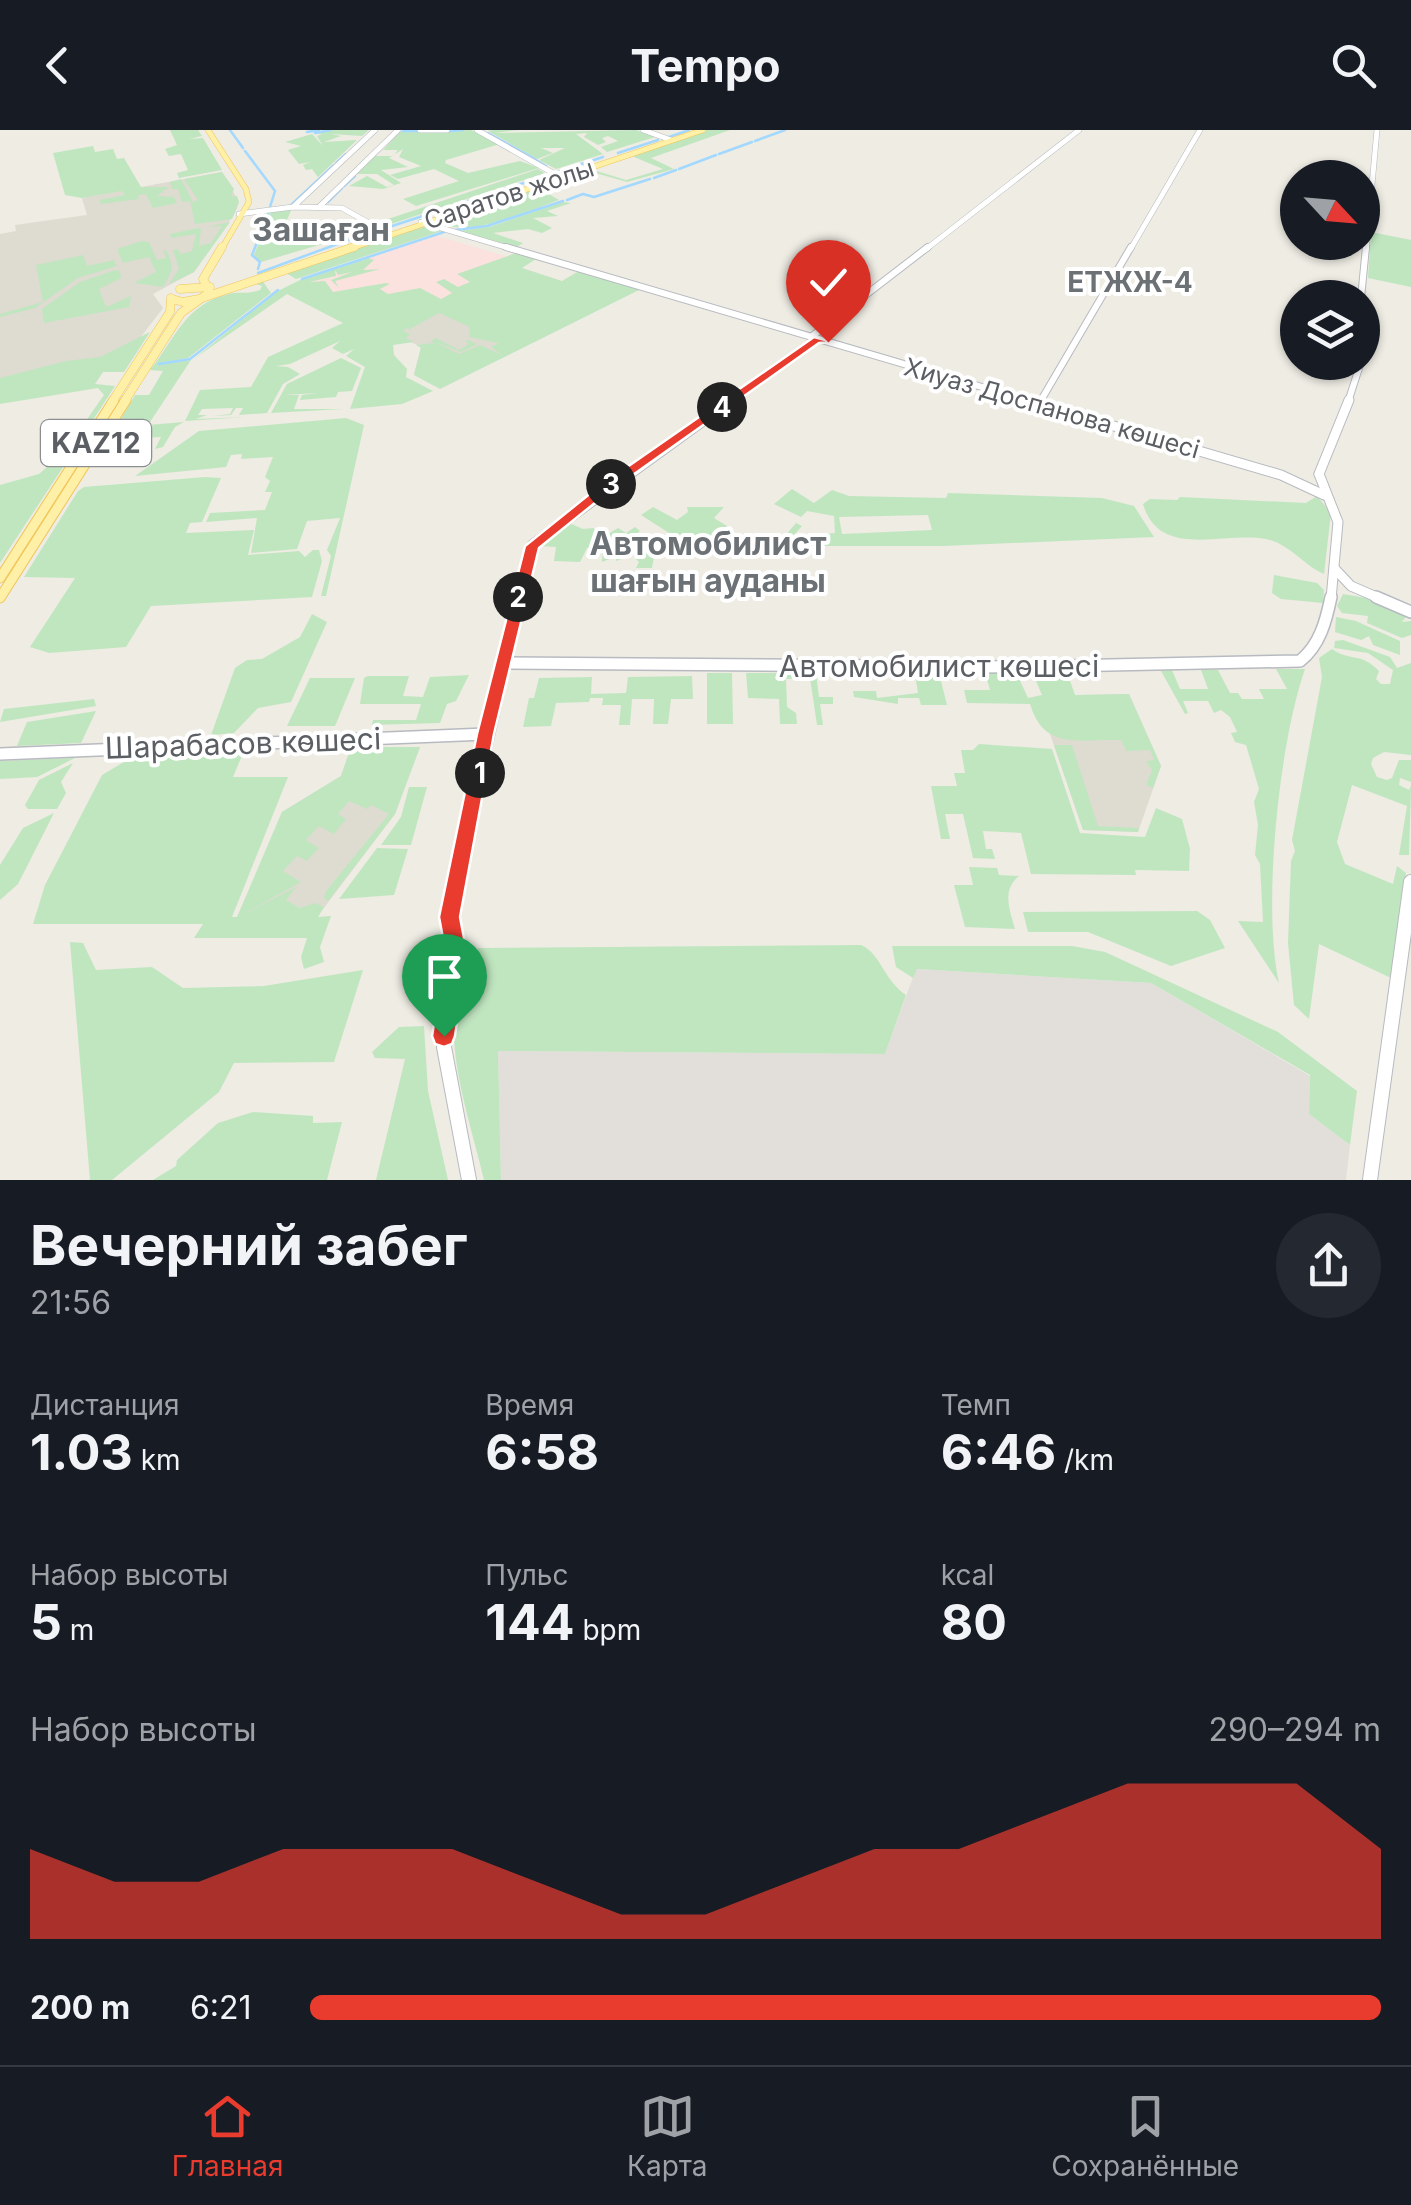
<!DOCTYPE html>
<html lang="ru">
<meta charset="utf-8">
<style>
body{margin:0;font-family:Inter,sans-serif;background:#242831;color:#f1f3f6;height:100vh;display:flex;flex-direction:column;font-size:38px;white-space:nowrap}
*{box-sizing:border-box;margin:0}
p{font-size:32px;color:#9ea1a6}
.icon{flex:none;width:55px;height:55px;fill:none;stroke:currentColor;stroke-width:2;stroke-linecap:round;stroke-linejoin:round}
.map{position:relative;height:1050px;overflow:hidden}
.drawer{display:flex;flex-direction:column;background:#171b24;flex:1}
.drawer>*{flex:none}
.needle{width:65px;rotate:116deg}
.tools{position:absolute;left:1280px;top:30px;display:grid;gap:20px}
.tools a{display:grid;place-items:center;width:100px;height:100px;border-radius:50%;background:#171b24;box-shadow:0 2px 8px #0004;font-size:50px}
.pin{position:absolute;display:grid;place-items:center;width:85px;height:85px;color:#fff;margin:-102px -42px;border-radius:50% 50% 50% 0;rotate:-45deg;box-shadow:0 0 10px #0007}
.pin .icon{rotate:45deg}
.km{position:absolute;width:50px;height:50px;margin:-25px;border-radius:50%;background:#222;color:#fff;font-size:28px;line-height:50px;text-align:center}
.round{display:grid;place-items:center;flex:none;width:105px;height:105px;border-radius:52px;background:#242831}
.overview{display:flex;align-items:center;justify-content:space-between;height:170px;padding:0 30px}
h1{font-size:55px;font-weight:700;line-height:75px}
.metrics{display:grid;grid-template-columns:repeat(3,1fr);gap:15px;height:170px;padding:10px 30px}
.metrics div{display:grid;align-content:center}
.metrics b{font-size:50px;font-weight:700}
.metrics small{font-size:28px;font-weight:400}
.metrics p{font-size:28px}
.chart{height:280px;padding:20px 30px}
.chart p{display:flex;justify-content:space-between}
.chart svg{width:100%;height:180px;margin-top:10px;fill:#e93b2e;opacity:.7}
ul{padding:0 30px;list-style:none;font-size:32px}
li{display:grid;grid-template-columns:160px 120px 1fr;align-items:center;height:75px}
li i{height:25px;border-radius:12px;background:#e93b2e}
header{display:flex;justify-content:space-between;align-items:center;height:130px;padding:0 30px;background:#171b24;font-size:45px;font-weight:700}
.menu{display:flex;justify-content:space-around;align-items:center;height:140px;border-top:2px solid #363941;background:#171b24;font-size:28px;color:#9ea1a6}
.menu a{display:grid;justify-items:center;gap:5px}
.menu .active{color:#e93b2e}
.map>svg:first-child{display:block}
</style>
<header><svg class="icon" aria-label="back" viewBox="0 0 24 24"><path d="M15 5l-7 7 7 7"/></svg>Tempo<svg class="icon" aria-label="search" viewBox="0 0 24 24"><circle cx="10" cy="10" r="6"/><path d="M15 15l6 6"/></svg></header>
<div class="map">
<svg width="1411" height="1050" viewBox="0 0 1411 1050">
<rect width="100%" height="100%" fill="#eeece3"/>
<path fill="#e2dfdb" d="M916,839l235,14 159,93 -1,38 41,31 -4,35h-845l-3,-129 387,3z"/>
<g fill="#dedbd1">
<path d="M222,42l17,30 -4,11 -41,59 -41,22 10,14 -33,43 -130,38v-155l16,-3 -1,-6 72,-10 -5,-17z"/>
<path d="M486,155l83,37 -130,64 -25,-12 7,-27 -30,-15z"/>
<path d="M1129,564l32,72 -23,66 -55,-2 -46,-134z"/>
<path d="M351,617h69l-25,67 -78,103h-79l44,-105 59,-36z"/>
</g>
<path fill="#fbe2df" d="M437,106l92,27 -7,5 40,13 8,-5 51,16 -134,-12 -97,46 -81,-41 5,-10z"/>
<g fill="#c0e6c0" fill-rule="evenodd">
<path d="M170,0h28l4,6 -13,3 14,-1 19,32 -43,8 -2,-5 11,-3 -7,-16 -12,2 -4,-7 12,-4z"/>
<path d="M333,0h36l-7,6 -31,-2 10,2 -17,6 33,-2 -39,37 -6,-8 -6,1 -3,-5 7,-3 -11,2 -11,-14 13,-4 -16,-4 27,-8 11,12 -6,-10 5,-2 -8,-1z"/>
<path d="M471,0l29,14 -54,16 -1,3 23,10 52,-12 19,7 -123,38 -13,-7 56,-18 -25,-12 -36,10 -8,-4 31,-9 -22,-9 4,-8 -14,9 19,9 -27,3 20,13 -18,6 -34,-3 18,-10 20,11 7,-2 -17,-11h-20l18,-18h18l5,-6h-15l18,-19z"/>
<path d="M492,0h26l-23,3 141,-3 19,7 -48,15 -6,-5 17,-6 -10,-5 -6,2 4,4 -8,3 -14,-8 3,-4 -11,1 27,20 -47,15 -17,-9 26,-12h-24l12,5 -16,6 -49,-28z"/>
<path d="M706,0h24l-79,28 23,11 -47,13 -28,-8 -52,19 12,7c-39,14 -84,37 -125,23l156,-54 36,11 37,-11 -29,-12 1,-3z"/>
<path d="M93,16l2,6 18,-3 4,10 7,-1 17,29h28l-12,9 17,1 3,6 -24,5 -7,-14 -8,1 1,4 -38,5 -2,-4 26,-5 -3,-4 -40,7 -17,-3 -12,-42z"/>
<path d="M538,39l7,4 -163,54 -6,-4z"/>
<path d="M222,42l12,17 -3,8 6,-1 2,6 -7,17 -37,5 -5,-23 -8,1 -4,-13h-6l-2,-7 11,-3 12,23 5,-2 -14,-21z"/>
<path d="M563,72l8,1 -24,8 11,5 -25,2 19,10 -10,5 -14,-4 -35,4 30,10 -7,5 -58,-17 31,-4z"/>
<path d="M292,78l-14,33 32,1 56,-16 4,4 -109,32 -7,-7 16,-42z"/>
<path d="M230,92l-36,50 -25,12 10,-15 -6,-19 4,-1 4,5 11,-3 4,-17 -25,4 -1,-4 28,-6 3,1 -2,17 12,-3 11,-17 -15,1z"/>
<path d="M424,96l18,5 -146,48 -10,-6z"/>
<path d="M1371,102l40,8v47l-43,-9z"/>
<path d="M142,111l7,1 8,18 9,-2 -3,-8 4,2c9,18 3,21 -4,35l-29,-4 22,-11 -7,-15 -26,6 -6,-14z"/>
<path d="M516,123l20,6 -14,9 40,13 17,-10 62,18 -201,100 -26,-14 7,-27 -5,-3 18,-2 -3,-2 5,-3 23,12 10,-6 -4,-3 3,-1 9,4 -16,8 -26,-10 24,12 21,-9 22,10 -11,-8 7,-4 -29,-6 1,-10 -31,-14 -29,16 2,5 -4,-6 -5,2 7,5 -4,3 8,4 -21,3 1,10 13,14 -1,8 27,14 -31,13 -52,5 15,-42 -19,-11 8,-7 -11,5 -11,-6 8,-7 -50,23 -14,2 12,1 12,7 -17,10 -16,29 -28,2 4,-7h-7l-5,7 -17,1 16,-2 3,-6 -31,1 -4,6h9l-11,4 50,-2 -61,4 15,-31 51,-3 17,-30 75,-34 -56,-29 -92,64 81,-66 26,-13 66,-21 6,2 -11,10 17,-1 -45,12 4,7 -8,-8 21,-8 -14,3 -3,-5 1,6 -27,6 16,-1 8,11 53,-9 4,1 -10,5 8,5 32,-6 21,11 11,-6 -16,-11 8,-3 14,8 12,-5 -13,-8z"/>
<path d="M83,125l4,11 27,-6 3,6 -39,12 -43,30 -35,9v-3l43,-12 -7,-37z"/>
<path d="M115,140l5,1 1,7 -22,11 7,18 25,-11 -2,11 -85,16 -2,-14 38,-27z"/>
<path d="M261,149l10,14 -83,65 -29,6 32,-4 -43,65 36,-3 -9,5 -12,20 -8,2 6,-12 -23,1 -3,5 -27,-2 27,-46h14l14,-24 -13,-1c25,-31 35,-66 79,-76 12,-3 17,1 31,-4l2,-4 -12,-4z"/>
<path d="M150,202l-26,40h-21l-8,12 20,2 -39,60 -7,-1 35,-50 -6,-7 -98,16v-26l66,-17 34,-4z"/>
<path d="M341,228l20,10 -9,23 -14,1 -2,5 -36,3 2,-5 15,-2 -33,2h15l-5,14h49l-72,4 16,-29z"/>
<path d="M346,288l18,7 -38,171h-5l10,-40 -4,-6 13,-32 -33,3 -10,28 -46,4 6,-35 -51,4 4,-9 55,-3 7,-18h-7l5,-11 -5,-4 8,-20 -32,2 1,-5 -11,1 -5,12 -91,9 64,-45z"/>
<path d="M65,321l8,1 -73,111v-78l39,-11z"/>
<path d="M205,347l16,1 -19,44 -12,1 -4,10 68,-3 -6,25 51,-4 6,6 8,-7h6l3,11 -10,36 -161,9 -25,41 -77,6 -19,-6 45,-69 -51,-1 54,-86 6,-4z"/>
<path d="M792,359l22,14 18,-13 17,6 97,2 2,-5 154,5 32,8 20,31 -211,9h-220l10,-7 52,-3 11,-13 6,3 -9,10 42,-3 -1,-17 -27,-5 -6,6 -27,-13zM928,385l4,15 -90,4 -3,-17z"/>
<path d="M1317,366l14,17 -7,61c-19,-8 -33,-28 -54,-34 -42,-11 -110,22 -127,-36l7,-5 27,1 3,-3 126,6z"/>
<path d="M653,377l24,13 11,-8 -1,-5h37l-10,11 13,8 -16,12 -6,-2 -11,13 -53,-34z"/>
<path d="M569,393l14,6 10,-1 12,8 13,-8 8,5 9,-6 5,4 -14,11 12,4 12,-8 7,5 -8,10 5,4 -2,11h-16l3,-6 -7,-7 -16,6v-5l-14,6 1,-13 -16,-1 -7,14 -26,-1 2,-14 -15,-1 1,-4z"/>
<path d="M1274,445l43,8 7,7 -1,13 -42,-4 -9,-6z"/>
<path d="M1343,464l29,5 35,16 -5,7 9,-1v14l-9,3 -35,-15 1,-7 -26,-3 -5,-7z"/>
<path d="M312,484l15,8 -36,80 -33,6 -24,25 -23,2 24,-67 12,-8 15,-1 38,-22z"/>
<path d="M1336,487l20,4 44,20v14l-27,-10 -4,-9 -8,4 -26,-8z"/>
<path d="M1343,510l47,17 7,11 14,-5v92l-27,-3 -11,6 -2,6 6,13 10,3 5,-2 7,-18h12v22l-11,-4 -1,7 10,5 2,-4 -2,69h-10l8,-49 -55,-21 -15,57 8,22 48,20 4,-18 9,7 -15,105 -72,-34 -10,75 -15,-14 -6,-62 3,-82 4,-10 -3,-11 30,-163 -3,-19 13,-9c19,13 29,3 47,22l-3,8 5,5h9l3,-14 -25,-17 -34,-5 1,-7z"/>
<path d="M1276,539h29c-26,74 -43,238 -26,314l-41,-62 25,1 -3,-58 -5,-9 3,-30 -4,-23 5,-13 -13,-44 -11,-3 -4,-9 6,-1 -7,-15 -9,-7 -7,3 -6,-12h-25l5,12 -3,1 -24,-43 11,-1 8,19h28l-7,-19h17l12,23h8l4,6h22l-5,-10h28z"/>
<path d="M985,542h31l12,26 14,-3 -10,-23h35l8,23 54,-1 32,72 -8,22 -7,-3 6,-15 -6,-9 8,-1 -4,-10 -24,1 -5,-11c-42,-1 -77,11 -91,-36l-63,-1 -3,-13h26z"/>
<path d="M707,543h25l1,51h-26z"/>
<path d="M746,543h70l3,24h14v7h-13l3,21h-6l-7,-47 -24,1 1,28 9,6 1,11h-17l-1,-25 -31,-1z"/>
<path d="M915,543h24l8,32h-26l-2,-7h-21v6l-44,-7 -1,-6h23l1,7 41,-5z"/>
<path d="M469,545l-13,26 -9,3 -7,19 -68,2 1,-5h43l5,-16h-61l4,-26 4,-2h41l-6,20 20,1 7,-20z"/>
<path d="M692,546l1,23h-22l-3,25h-15l1,-25h-22l-2,26h-11l2,-20h-19l1,-7h-13l-1,4 -33,1 -5,23 -28,1 6,-29h5l5,-20 53,-1 -1,17 35,-1 2,-16z"/>
<path d="M310,548h45l-20,48h-48z"/>
<path d="M94,569l2,7 -96,16 4,-13z"/>
<path d="M96,581l-15,32 -64,3 10,-24z"/>
<path d="M979,614l73,5 28,84 65,4 11,-29 26,11 8,30 -1,22 -54,-1 1,5 -105,-1 -10,-41 -38,-2 3,18h6l3,10 -22,-1 -10,-44h-18l5,25h-9l-10,-53h26l-3,-13h11l-4,-23h12z"/>
<path d="M1054,615h18l26,81 41,2 -1,4 -55,-2z"/>
<path d="M351,617h69l-25,67 -67,87 -4,-3 2,-7 63,-77 -18,-9 -4,4 -18,-8 -11,13 8,5 -12,15 -15,-8 -13,14 13,8 -12,13 -10,-5 -14,15 18,11 -61,34 56,-29 -10,13 14,8 15,-5 9,4 -6,10 13,-1 -11,31 4,15 -20,7 -3,-12 6,-19h-113l9,-14h-170l12,-39 57,-110 37,-22 105,-2 -11,26h55l-56,140h5l45,-105 59,-36z"/>
<path d="M75,628l-38,19 -37,2v-18z"/>
<path d="M73,633l-12,19 5,11 -9,16h-29l-3,-4 14,-25z"/>
<path d="M409,657h18l-16,58h-30l20,-28z"/>
<path d="M54,683l-36,71 -18,16v-35l23,-37z"/>
<path d="M377,718l31,1 -14,46 -55,4z"/>
<path d="M969,737l28,1 2,7 20,1c-17,14 -10,32 -4,53l-50,-2 -11,-42h19z"/>
<path d="M1197,781l13,9 15,28 -54,18 -83,-34h-60l-5,-20z"/>
<path d="M70,812l13,1 13,27 56,-3 31,21 81,-2 99,-16 -29,92 -100,1 -15,29 -107,88h-22z"/>
<path d="M861,815c20,9 22,34 45,50l-21,59 -387,-3 3,129h-17c-16,-71 -56,-169 -6,-232z"/>
<path d="M892,816h180l33,6 173,80 79,59 -7,54 -41,-31 1,-39 -159,-92 -234,-14 -4,9 -17,-11z"/>
<path d="M424,896l4,65 20,89h-72l29,-121 -30,-1 -3,-6 27,-25z"/>
<path d="M253,982l60,4v7l29,-1 -15,58h-174l23,-14 1,-6 41,-37z"/>
</g>
<g fill="none" stroke-linecap="round" stroke-linejoin="round">
<g stroke="#a3d8ff" stroke-width="2.5">
<path d="M230,0l13,18"/>
<path d="M403,1h14"/>
<path d="M450,1l13,-1"/>
<path d="M307,2l12,-2"/>
<path d="M315,3l16,-3"/>
<path d="M488,3l47,26"/>
<path d="M669,7l20,-7"/>
<path d="M755,11l30,-11"/>
<path d="M245,21l30,40 -5,16"/>
<path d="M618,23l40,-13"/>
<path d="M719,24l33,-12"/>
<path d="M536,30l10,6"/>
<path d="M336,33l10,-9"/>
<path d="M679,39l37,-14"/>
<path d="M557,42l46,-15"/>
<path d="M654,48l22,-8"/>
<path d="M344,56l11,-10"/>
<path d="M567,70l16,-6 11,3 56,-18"/>
<path d="M328,72l14,-14"/>
<path d="M290,76l44,-41"/>
<path d="M364,93l7,6"/>
<path d="M386,98l162,-53"/>
<path d="M455,100l32,-4 76,-25"/>
<path d="M258,139l2,-7 -8,-7 16,-41"/>
<path d="M258,143l115,-42"/>
<path d="M302,149l142,-47"/>
<path d="M159,234l31,-5 88,-69"/>
</g>
<defs>
<g id="secondary-far4">
<path d="M420,0h27"/>
<path d="M477,0l83,47"/>
<path d="M643,0l28,10"/>
<path d="M293,77l82,-77"/>
<path d="M319,77l79,-77"/>
<path d="M239,84l54,-7 49,1 45,25"/>
<path d="M421,92l94,28"/>
<path d="M925,120l154,-120"/>
<path d="M1130,120l70,-120"/>
<path d="M1366,120l11,-120"/>
</g>
<g id="secondary-far3">
<path d="M506,117l527,155"/>
<path d="M1361,168l5,-51"/>
<path d="M811,207l117,-90"/>
<path d="M728,272l90,-63"/>
<path d="M1040,272l91,-155"/>
<path d="M1348,272l13,-40"/>
</g>
<g id="secondary-far2">
<path d="M1025,270l256,75 43,20"/>
<path d="M1039,274l3,-4"/>
<path d="M1319,344l30,-74"/>
<path d="M1319,344l19,48 -7,77"/>
<path d="M1335,439l16,17 30,13"/>
<path d="M519,469l13,-54 200,-145"/>
</g>
<g id="secondary-far1">
<path d="M1376,467l35,15"/>
<path d="M503,533l509,4 288,-6c20,-16 26,-40 31,-64"/>
<path d="M0,624l486,-20"/>
<path d="M462,723l57,-256"/>
</g>
<g id="secondary">
<path d="M462,721l-13,66 7,37 -12,93 25,133"/>
<path d="M1370,1050l41,-298"/>
</g>
<g id="primary-far2">
<path d="M208,0l38,59 3,13 -28,48"/>
<path d="M346,120l357,-120"/>
</g>
<g id="primary-far1">
<path d="M180,159l30,-2"/>
<path d="M172,169l11,3 16,-3 155,-52"/>
<path d="M112,272l58,-90 1,-14"/>
<path d="M124,272l57,-89 29,-21 -7,-13 19,-32"/>
</g>
<g id="primary">
<path d="M0,448l114,-178"/>
<path d="M0,468l126,-198"/>
</g>
</defs>
<use href="#secondary-far4" stroke="#b7bac0" stroke-width="6"/>
<use href="#secondary-far3" stroke="#b7bac0" stroke-width="8"/>
<use href="#secondary-far2" stroke="#b7bac0" stroke-width="11"/>
<use href="#secondary-far1" stroke="#b7bac0" stroke-width="14"/>
<use href="#secondary" stroke="#b7bac0" stroke-width="16"/>
<use href="#primary-far2" stroke="#f1c559" stroke-width="6"/>
<use href="#primary-far1" stroke="#f1c559" stroke-width="9"/>
<use href="#primary" stroke="#f1c559" stroke-width="11"/>
<use href="#secondary-far4" stroke="#fff" stroke-width="5"/>
<use href="#secondary-far3" stroke="#fff" stroke-width="6"/>
<use href="#secondary-far2" stroke="#fff" stroke-width="9"/>
<use href="#secondary-far1" stroke="#fff" stroke-width="11"/>
<use href="#secondary" stroke="#fff" stroke-width="14"/>
<use href="#primary-far2" stroke="#fff0a8" stroke-width="5"/>
<use href="#primary-far1" stroke="#fff0a8" stroke-width="8"/>
<use href="#primary" stroke="#fff0a8" stroke-width="9"/>
</g>
<path fill="#e93b2e" stroke="#fff" stroke-width="2.5" d="M814,207l19,5 -14,1 -213,151 -67,54 -45,186 -34,183 7,37 -12,82 -3,8 -8,3 -9,-3 -3,-8 14,-82 -7,-37 38,-183 48,-188 72,-58z"/>
<g text-anchor="middle" dominant-baseline="central" stroke-width="8" stroke-linejoin="round" paint-order="stroke">
<g font-size="25" fill="#5b5f64" stroke="#fff">
<text transform="translate(509 64) rotate(-18)">Саратов жолы</text>
<text transform="translate(1052 278) rotate(16)">Хиуаз Доспанова көшесі</text>
</g>
<g font-size="28" font-weight="bold" fill="#6c7176" stroke="#fff">
<text x="1130" y="152">ЕТЖЖ-4</text>
</g>
<rect fill="#fff" stroke="#8c8f92" stroke-width="2.5" x="41" y="290" width="110" height="46" rx="8"/>
<g font-size="28" font-weight="bold" fill="#5b5f64">
<text x="96" y="313">KAZ12</text>
</g>
<g font-size="30" fill="#5b5f64" stroke="#fff">
<text x="939" y="536">Автомобилист көшесі</text>
<text transform="translate(243 613) rotate(-2)">Шарабасов көшесі</text>
</g>
<g font-size="32" font-weight="bold" fill="#6c7176" stroke="#fff">
<text x="321" y="99">Зашаған</text>
</g>
<g font-size="32" font-weight="bold" fill="#6c7176" stroke="#fff">
<text x="708" y="413">Автомобилист<tspan x="708" dy="37">шағын ауданы</tspan></text>
</g>
</g>
</svg>
<div class="tools">
<a><svg class="needle" viewBox="-14 -14 28 28"><path d="M0-13l5 13h-10z" fill="#e53935"/><path d="M0 13l5-13h-10z" fill="#9ea1a6"/></svg></a>
<a><svg class="icon" aria-label="layers" viewBox="0 0 24 24"><path d="M12 4l9 5-9 5-9-5zM3 14l9 5 9-5"/></svg></a>
</div>
<div class="pin" style="left:444px;top:906px;background:#1e9e55"><svg class="icon" aria-label="arrive" viewBox="0 0 24 24"><path d="M6 21V4h12l-3 4 3 4H6"/></svg></div>
<div class="pin" style="left:828px;top:212px;background:#d93025"><svg class="icon" aria-label="check" viewBox="0 0 24 24"><path d="M5 12l5 5 9-10"/></svg></div>
<b class="km" style="left:480px;top:643px">1</b>
<b class="km" style="left:518px;top:467px">2</b>
<b class="km" style="left:611px;top:354px">3</b>
<b class="km" style="left:722px;top:277px">4</b>
</div>
<section class="drawer">
<div class="overview"><div><h1>Вечерний забег</h1><p>21:56</p></div><a class="round"><svg class="icon" aria-label="share" viewBox="0 0 24 24"><path d="M12 15V3M7 8l5-5 5 5M5 13v7h14v-7"/></svg></a></div>
<div class="metrics">
<div><p>Дистанция</p><b>1.03<small> km</small></b></div>
<div><p>Время</p><b>6:58</b></div>
<div><p>Темп</p><b>6:46<small> /km</small></b></div>
</div>
<div class="metrics">
<div><p>Набор высоты</p><b>5<small> m</small></b></div>
<div><p>Пульс</p><b>144<small> bpm</small></b></div>
<div><p>kcal</p><b>80</b></div>
</div>
<div class="chart"><p><span>Набор высоты</span>290–294 m</p>
<svg viewBox="0 0 160 44" preserveAspectRatio="none"><path d="M0 44V22L10 30L20 30L30 22L40 22L50 22L60 30L70 38L80 38L90 30L100 22L110 22L120 14L130 6L140 6L150 6L160 22V44z"/></svg>
</div>
<ul>
<li><b>200 m</b>6:21<i style="width:100%"></i></li>
</ul>
</section>
<nav class="menu">
<a class="active"><svg class="icon" aria-label="home" viewBox="0 0 24 24"><path d="M3 11l9-7 9 7M6 9v11h12V9"/></svg>Главная</a>
<a><svg class="icon" aria-label="map" viewBox="0 0 24 24"><path d="M3 6l6-2 6 2 6-2v14l-6 2-6-2-6 2zM9 4v14M15 6v14"/></svg>Карта</a>
<a><svg class="icon" aria-label="saved" viewBox="0 0 24 24"><path d="M7 4h10v16l-5-4-5 4z"/></svg>Сохранённые</a>
</nav>
